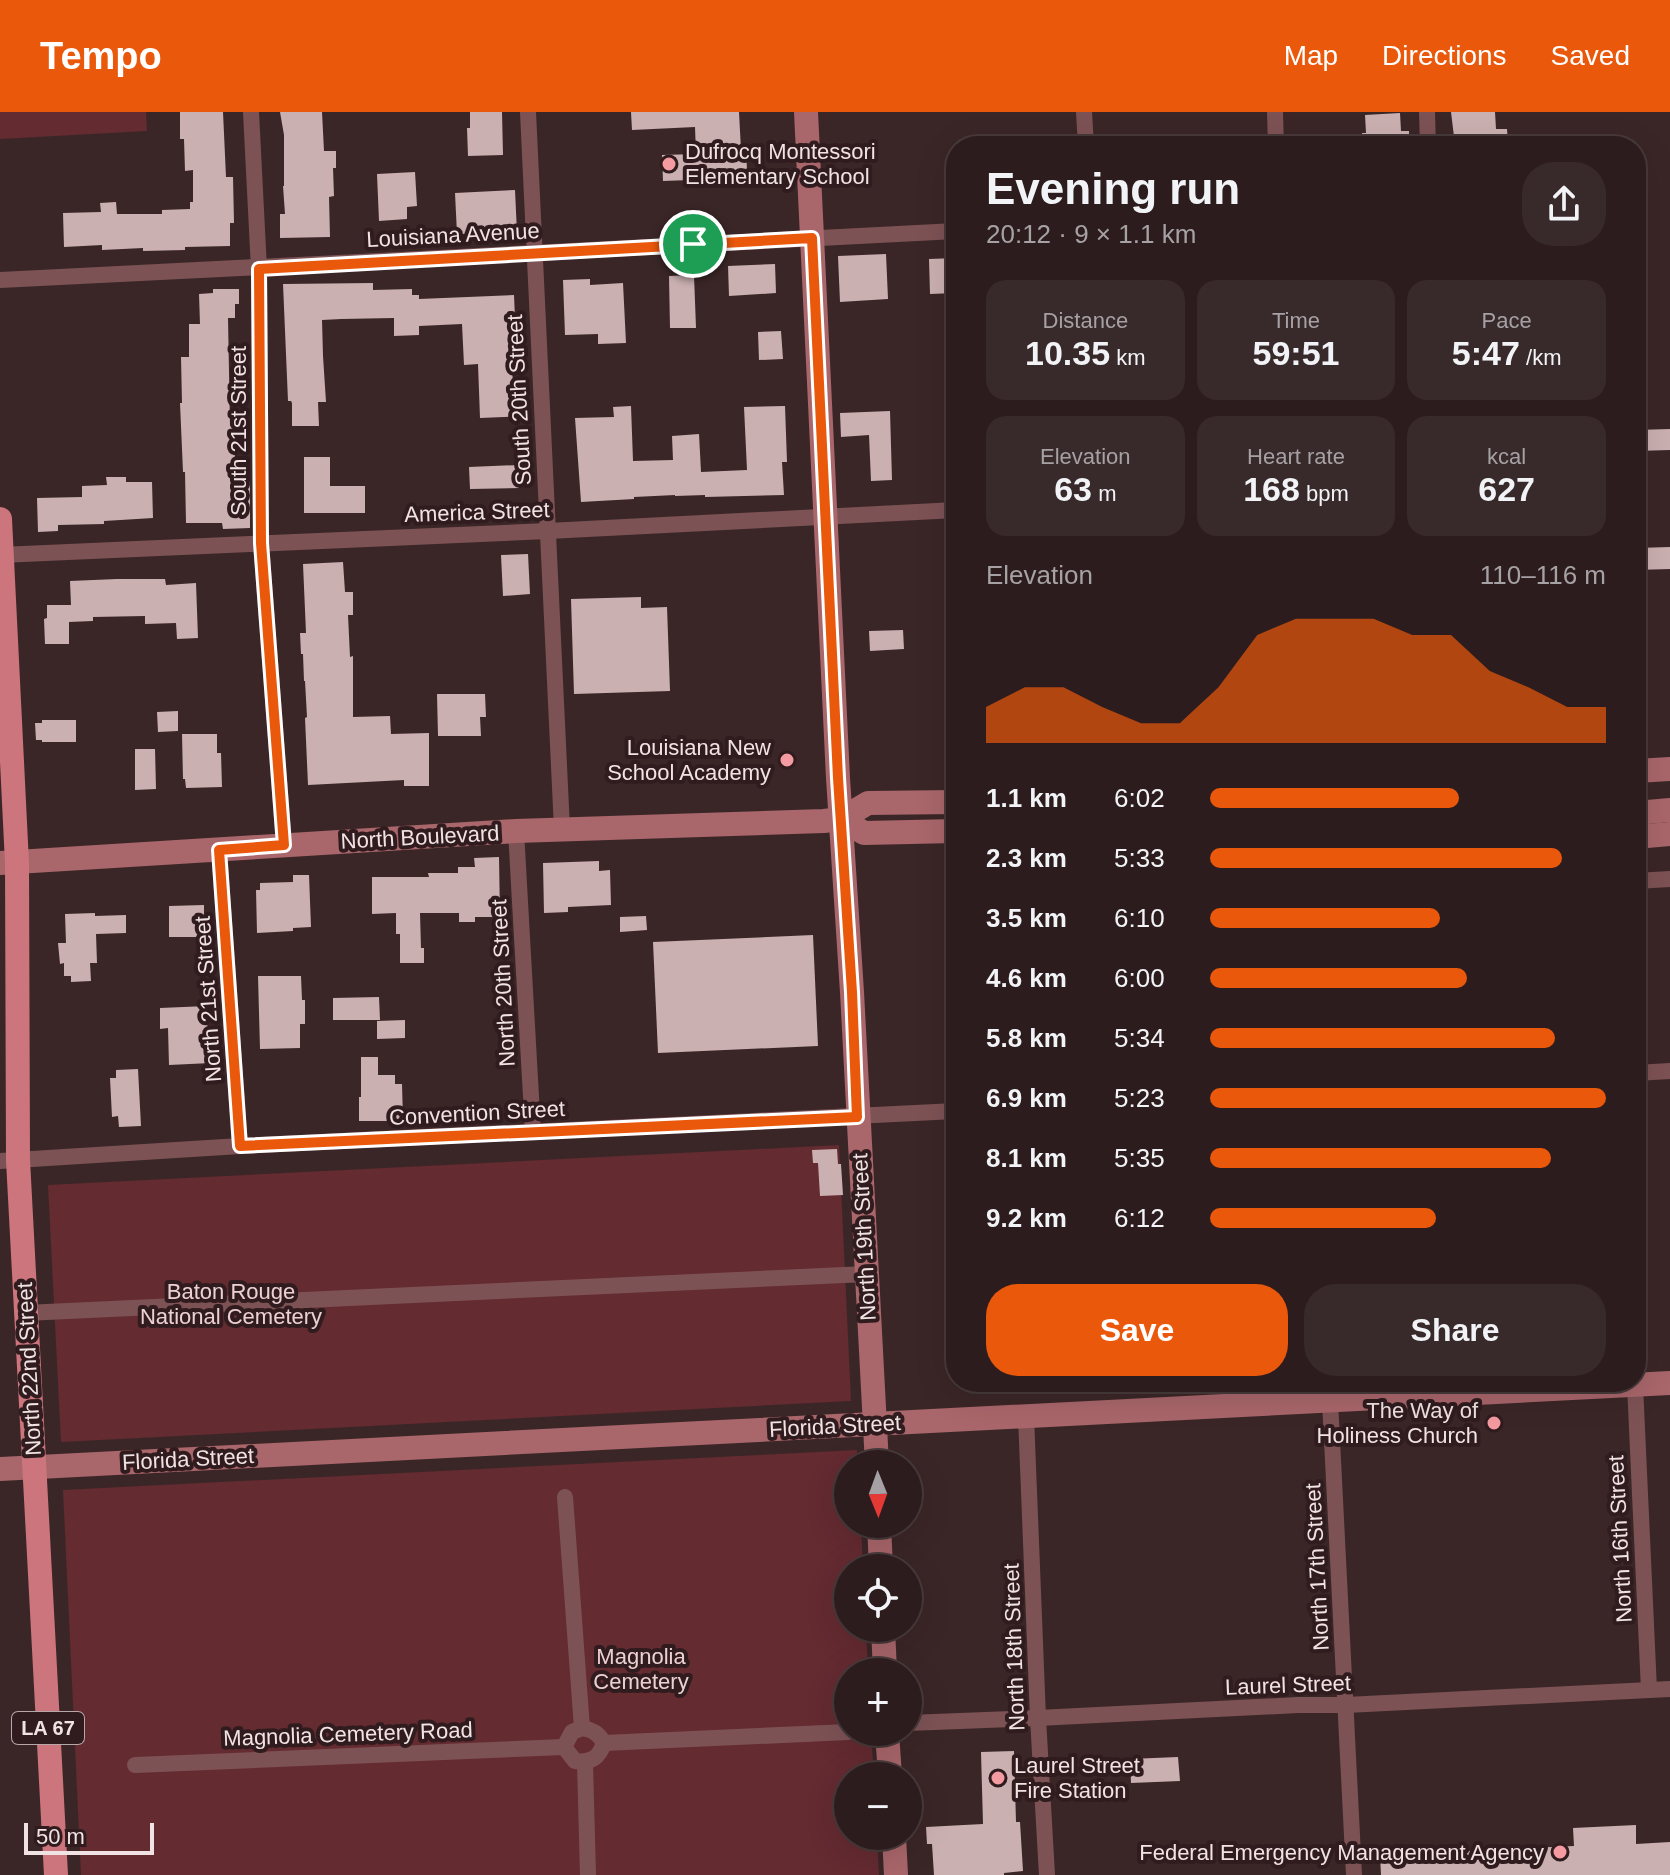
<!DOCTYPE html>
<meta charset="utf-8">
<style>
body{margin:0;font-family:Helvetica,sans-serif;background:#38292a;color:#f1f3f6;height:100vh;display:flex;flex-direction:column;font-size:30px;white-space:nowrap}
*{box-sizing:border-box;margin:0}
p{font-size:26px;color:#a6a1a4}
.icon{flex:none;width:44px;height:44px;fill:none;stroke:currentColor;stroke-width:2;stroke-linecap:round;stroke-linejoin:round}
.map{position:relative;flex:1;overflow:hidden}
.panel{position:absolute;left:946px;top:24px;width:700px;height:1256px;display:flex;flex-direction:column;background:#2c1c1d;border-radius:32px;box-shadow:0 8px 32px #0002,0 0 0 2px #483a3b}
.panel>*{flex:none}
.needle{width:52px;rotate:179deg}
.controls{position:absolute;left:834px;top:1338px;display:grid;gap:16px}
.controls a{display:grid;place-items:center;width:88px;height:88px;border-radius:50%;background:#2c1c1d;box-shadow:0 8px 32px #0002,0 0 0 2px #483a3b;font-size:40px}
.scale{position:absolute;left:24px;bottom:20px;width:130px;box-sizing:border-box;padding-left:8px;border:4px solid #f1e3e3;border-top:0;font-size:22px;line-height:28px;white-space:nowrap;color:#f1e3e3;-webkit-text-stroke:6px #301c1e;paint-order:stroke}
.pin{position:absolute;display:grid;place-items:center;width:68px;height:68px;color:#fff;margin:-34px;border:4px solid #fff;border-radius:50%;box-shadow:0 2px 8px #0007}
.round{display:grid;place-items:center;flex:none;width:84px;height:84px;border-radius:32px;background:#38292a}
.summary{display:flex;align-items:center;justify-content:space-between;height:136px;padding:0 40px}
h1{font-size:44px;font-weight:800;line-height:60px}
.metrics{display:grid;grid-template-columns:repeat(3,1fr);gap:12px;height:136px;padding:8px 40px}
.metrics div{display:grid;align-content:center;border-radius:20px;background:#38292a;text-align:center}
.metrics b{font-size:34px;font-weight:800}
.metrics small{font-size:22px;font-weight:400}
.metrics p{font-size:22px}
.chart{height:224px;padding:16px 40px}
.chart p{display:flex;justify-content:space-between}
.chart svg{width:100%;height:144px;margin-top:8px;fill:#ea580c;opacity:.7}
.action{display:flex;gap:16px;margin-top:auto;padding:16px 40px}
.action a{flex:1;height:92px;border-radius:32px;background:#ea580c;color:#fff;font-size:32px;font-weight:800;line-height:92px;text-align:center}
.action a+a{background:#38292a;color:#f1f3f6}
ul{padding:0 40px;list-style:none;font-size:26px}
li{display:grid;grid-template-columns:128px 96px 1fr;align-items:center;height:60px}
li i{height:20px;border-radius:10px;background:#ea580c}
header{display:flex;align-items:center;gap:48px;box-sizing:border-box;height:112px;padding:0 40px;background:#ea580c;color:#fff}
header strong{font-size:38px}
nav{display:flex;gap:44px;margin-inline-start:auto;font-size:28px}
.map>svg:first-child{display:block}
</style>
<header>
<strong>Tempo</strong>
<nav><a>Map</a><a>Directions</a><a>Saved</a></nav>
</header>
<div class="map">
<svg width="1670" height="1763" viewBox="0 0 1670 1763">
<rect width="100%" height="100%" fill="#3b2627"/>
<g fill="#642b31">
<path d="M0,0h146l1,19 -147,8z"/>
<path d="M839,1033l12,256 -790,41 -13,-257z"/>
<path d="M857,1338v14h-9v60h13l2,44h-15v60h18l2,44h-20v60h23l3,44h-26v60h29l2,39h-798l-18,-385z"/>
</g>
<g fill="#cbb0b1">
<path d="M180,0h43l3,65h7l1,46h-4v23l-45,1v3l-42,1v-3l-41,2v-5l-38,2 -1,-34 38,-1 -1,-9 16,-1 1,12h45v-4l28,-1v-7h3v-32l-8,1 -1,-32h-4z"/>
<path d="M280,0h42l2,39h12v17h-3l1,28 -5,1 1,40 -50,1v-24h5l-2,-28h1v-51z"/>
<path d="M470,0h32l1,43 -35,1 -1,-28h3z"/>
<path d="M631,0h108l2,38h5l1,20 -29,2v7l-55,2 -1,-26 34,-1 -1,-27 -63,3z"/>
<path d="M1451,0h44l1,17h11l1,14 -53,2z"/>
<path d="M1400,1l1,18h8v15h-46l-1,-13h4l-1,-18z"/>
<path d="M415,60l2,34 -10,1v12l-28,2 -2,-47z"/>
<path d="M515,78l2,43 -60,1 -2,-41z"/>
<path d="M886,142l2,45 -48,3 -2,-46z"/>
<path d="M956,146v35l-26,1 -1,-35z"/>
<path d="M775,152l1,29 -47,3 -1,-30z"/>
<path d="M694,163l2,53h-26l-1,-52z"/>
<path d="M590,167v6l33,-2 3,60 -28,1v-10l-33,1 -2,-55z"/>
<path d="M373,171v7l39,-1v6h7v4l95,-4 1,23 -5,1 3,68h10l1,29 -44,2 -2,-54 -14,1 -2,-41 -43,2v9l-25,1v-18l-53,1 -19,1 1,36 3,46h-8l1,24h-27v-23l-1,-2h-3l-5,-117z"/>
<path d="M213,177h26v15h-4v14h-7l2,108h4l2,56h14v46l-27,1 -1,-6h-36l-1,-51h-2l-3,-69h2l-1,-46h8v-33h11l-1,-30 14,-1z"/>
<path d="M781,219l2,28 -24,1 -1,-28z"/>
<path d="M631,294l2,55 40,-1 -1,-24 27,-2 2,38 46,-2 -3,-63 41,-1 2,56h-5l2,33 -79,2v-2l-30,1v-1l-41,2v2l-53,3 -6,-84 39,-1 -1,-10z"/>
<path d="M890,299l2,69 -21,1 -2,-46 -28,2 -1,-24z"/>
<path d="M1670,317v21l-34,1v-21z"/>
<path d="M304,345h26v29h35v27h-61z"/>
<path d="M519,353l1,23 -50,1 -1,-22z"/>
<path d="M106,365h20v5h26l1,36 -49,3v3l-46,1v6l-20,1 -1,-34 45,-1v-11l25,-1z"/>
<path d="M1670,435v22l-34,1v-22z"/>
<path d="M528,442l2,40 -27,2 -2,-41z"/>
<path d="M343,450l2,30h8v23h-5l2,42 3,-1v61l37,-1 1,18 38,-1v53h-25v-6l-96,5 -3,-67 2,-1 -2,-36h-1l-1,-27h-2l-1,-21h6l-3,-69z"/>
<path d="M117,467h48l1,6 30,-2 2,55 -21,1 -1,-16 -31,1v-8l-52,1v4l-24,1v22h-24l-1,-25 3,-1v-13h24l-1,-24z"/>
<path d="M641,485v11l26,-1 3,84 -96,3 -3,-95z"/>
<path d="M903,518l1,19 -34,2 -1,-20z"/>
<path d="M437,582h48l1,23h-6l1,19h-43z"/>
<path d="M178,599v20l-20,1 -1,-20z"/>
<path d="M42,608h34v22h-34v-2h-6l-1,-17h7z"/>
<path d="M182,622h35v19h4l1,34 -36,1 -1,-9h-2z"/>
<path d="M135,637h20l1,40 -21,1z"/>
<path d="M499,745l1,60h-25v5h-16v-9h-39l1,35h3v15h-24v-29h-4v-21l-24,1v-37h57l-1,-4h30v-6h17l-1,-9z"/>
<path d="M599,749v10l11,-1 1,35 -43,2v5l-24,1 -1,-50z"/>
<path d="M293,763h16l2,52 -18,1v3l-36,2 -1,-43h4v-7l33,-1z"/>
<path d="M204,793v32h-35v-31z"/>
<path d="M95,801v3l31,-1v18l-30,1 1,29h-7l1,18 -20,1v-6h-7v-13l-4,1 -2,-21h8l-1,-29z"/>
<path d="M646,804l1,14 -27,2v-15z"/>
<path d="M813,823l5,111 -160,7 -5,-111z"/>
<path d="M258,864h43l1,24h3v24h-5v24l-40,1z"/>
<path d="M379,885l1,23h-47v-22z"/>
<path d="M207,894l1,44h2l1,13 -42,2 -1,-37 -8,1v-21z"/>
<path d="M405,908v18l-28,1v-18z"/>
<path d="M361,945h17v18h17v9h7l1,37h-44v-24h2z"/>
<path d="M138,957l3,57 -22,1 -1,-11 -6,1 -2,-39h6v-8z"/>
<path d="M837,1037l1,15h3l2,31 -23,1 -2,-33h-5l-1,-13z"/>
<path d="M1014,1639l2,71h4l3,49 -19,2v2h-70l-2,-31h-5l-1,-17 57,-3 -2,-72z"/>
<path d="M1178,1645l2,24 -49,2 -1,-24z"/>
<path d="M1636,1713v19l34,-2v33h-289l-1,-20 194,-9 -1,-18z"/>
</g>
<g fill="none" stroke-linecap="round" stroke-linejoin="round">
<g stroke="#7d5255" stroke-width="16">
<path d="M251,0l8,157 2,274 23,302"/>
<path d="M528,0l34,717"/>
<path d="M1084,0l2,34"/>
<path d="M1275,0l1,34"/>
<path d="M1427,0l1,34"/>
<path d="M0,168c319,-14 637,-34 956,-49"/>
<path d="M0,443l548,-24 408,-21"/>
<path d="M516,719l17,301"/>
<path d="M219,738l21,296"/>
<path d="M1636,769l34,-2"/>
<path d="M1636,961l34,-2"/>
<path d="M0,1049l240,-15 716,-35"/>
<path d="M25,1201l841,-39"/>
<path d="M1635,1273l14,305"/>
<path d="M1330,1289l24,474"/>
<path d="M1026,1304l12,302 9,157"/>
<path d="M565,1385l17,231"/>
<path d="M908,1611l130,-5 260,-13h48l324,-16"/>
<path d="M582,1616c11,2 16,5 22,15 -5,15 -13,20 -29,18l-11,-14 8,-15z"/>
<path d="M604,1631l244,-11"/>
<path d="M585,1651l3,112"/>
<path d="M135,1653l429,-18"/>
</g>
<g stroke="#a9666b" stroke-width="24">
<path d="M806,0l32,666 14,214 25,472"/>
<path d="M1636,659l34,-2"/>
<path d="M1636,701l34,-3"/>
<path d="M841,707l23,14 92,-2"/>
<path d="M1636,725l34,-3"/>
<path d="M0,751l516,-32 308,-10 17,-2 27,-16 88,-1"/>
<path d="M0,1357l1670,-86"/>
<path d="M879,1412l2,44"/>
<path d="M883,1516l2,44"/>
<path d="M887,1620l3,44"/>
<path d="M894,1724l2,39"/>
</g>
<path stroke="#cc757c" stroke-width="24" d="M0,407l17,344 1,297 38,715"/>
</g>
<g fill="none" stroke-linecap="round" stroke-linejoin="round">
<defs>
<path id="route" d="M812,126l26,540 14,214 5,125 -617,29 -21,-296 65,-5 -23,-302 -2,-274z"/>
</defs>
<use href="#route" stroke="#fff" stroke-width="16"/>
<use href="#route" stroke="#ea580c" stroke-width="10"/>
</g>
<g fill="#f49aa1" stroke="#301c1e" stroke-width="3">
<circle cx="669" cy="52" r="8"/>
<circle cx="787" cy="648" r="8"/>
<circle cx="1494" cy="1311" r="8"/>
<circle cx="998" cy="1666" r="8"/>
<circle cx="1560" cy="1740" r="8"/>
</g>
<g text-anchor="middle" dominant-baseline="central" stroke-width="8" stroke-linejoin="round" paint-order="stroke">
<rect fill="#301c1e" stroke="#b7a7a8" stroke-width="2" x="12" y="1600" width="72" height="32" rx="6"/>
<g font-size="20" font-weight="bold" fill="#f1e3e3">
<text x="48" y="1616">LA 67</text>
</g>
<g font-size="22" fill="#f1e3e3" stroke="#301c1e" text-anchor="end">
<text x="685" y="39" text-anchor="start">Dufrocq Montessori<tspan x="685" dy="25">Elementary School</tspan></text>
<text x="771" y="635">Louisiana New<tspan x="771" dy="25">School Academy</tspan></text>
<text x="1478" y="1298">The Way of<tspan x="1478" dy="25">Holiness Church</tspan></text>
<text x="1014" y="1653" text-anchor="start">Laurel Street<tspan x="1014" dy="25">Fire Station</tspan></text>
<text x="1544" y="1740">Federal Emergency Management Agency</text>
</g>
<g font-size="22" fill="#f1e3e3" stroke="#301c1e">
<text transform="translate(453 123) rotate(-3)">Louisiana Avenue</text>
<text transform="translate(519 288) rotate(-93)">South 20th Street</text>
<text transform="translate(238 319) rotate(-90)">South 21st Street</text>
<text transform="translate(477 400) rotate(-2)">America Street</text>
<text transform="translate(420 725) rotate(-3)">North Boulevard</text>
<text transform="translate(503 871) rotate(-93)">North 20th Street</text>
<text transform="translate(208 887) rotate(-94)">North 21st Street</text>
<text transform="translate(477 1001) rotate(-3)">Convention Street</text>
<text transform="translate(864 1125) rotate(-93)">North 19th Street</text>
<text transform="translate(29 1257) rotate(-93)">North 22nd Street</text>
<text transform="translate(835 1314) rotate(-3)">Florida Street</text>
<text transform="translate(188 1347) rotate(-3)">Florida Street</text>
<text transform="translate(1620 1427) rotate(-93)">North 16th Street</text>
<text transform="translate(1317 1455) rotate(-93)">North 17th Street</text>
<text transform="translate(1014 1535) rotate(-92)">North 18th Street</text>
<text transform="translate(1288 1573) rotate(-2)">Laurel Street</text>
<text transform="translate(348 1622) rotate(-2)">Magnolia Cemetery Road</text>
</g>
<g font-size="22" fill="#edd1d2" stroke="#301c1e">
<text x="231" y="1179">Baton Rouge<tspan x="231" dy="25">National Cemetery</tspan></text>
<text x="641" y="1544">Magnolia<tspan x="641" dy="25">Cemetery</tspan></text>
</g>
</g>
</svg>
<div class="controls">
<a><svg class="needle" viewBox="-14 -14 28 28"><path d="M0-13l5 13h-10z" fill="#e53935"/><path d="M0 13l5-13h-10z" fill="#a6a1a4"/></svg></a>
<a><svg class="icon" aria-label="locate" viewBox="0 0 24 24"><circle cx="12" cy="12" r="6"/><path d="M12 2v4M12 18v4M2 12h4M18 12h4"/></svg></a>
<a>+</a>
<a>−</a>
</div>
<div class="scale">50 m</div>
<div class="pin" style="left:693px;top:132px;background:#1e9e55"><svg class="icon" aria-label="arrive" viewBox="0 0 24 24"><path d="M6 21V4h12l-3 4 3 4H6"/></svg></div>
<section class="panel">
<div class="summary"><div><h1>Evening run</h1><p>20:12 · 9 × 1.1 km</p></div><a class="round"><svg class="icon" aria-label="share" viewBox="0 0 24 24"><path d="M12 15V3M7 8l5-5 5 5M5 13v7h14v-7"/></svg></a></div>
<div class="metrics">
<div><p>Distance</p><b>10.35<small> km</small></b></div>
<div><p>Time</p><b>59:51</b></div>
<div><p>Pace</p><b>5:47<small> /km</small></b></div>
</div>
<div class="metrics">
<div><p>Elevation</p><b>63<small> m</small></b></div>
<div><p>Heart rate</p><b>168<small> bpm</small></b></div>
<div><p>kcal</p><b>627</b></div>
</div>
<div class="chart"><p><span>Elevation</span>110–116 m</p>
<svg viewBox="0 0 160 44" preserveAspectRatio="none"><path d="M0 44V33L10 27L20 27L30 33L40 38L50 38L60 27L70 11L80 6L90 6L100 6L110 11L120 11L130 22L140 27L150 33L160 33V44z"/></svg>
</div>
<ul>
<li><b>1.1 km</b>6:02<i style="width:63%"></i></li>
<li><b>2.3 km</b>5:33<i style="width:89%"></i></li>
<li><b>3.5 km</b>6:10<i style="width:58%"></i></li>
<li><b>4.6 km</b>6:00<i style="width:65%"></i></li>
<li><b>5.8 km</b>5:34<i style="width:87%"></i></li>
<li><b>6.9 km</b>5:23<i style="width:100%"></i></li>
<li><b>8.1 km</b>5:35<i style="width:86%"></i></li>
<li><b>9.2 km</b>6:12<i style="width:57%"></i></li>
</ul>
<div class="action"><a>Save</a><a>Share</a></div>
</section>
</div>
